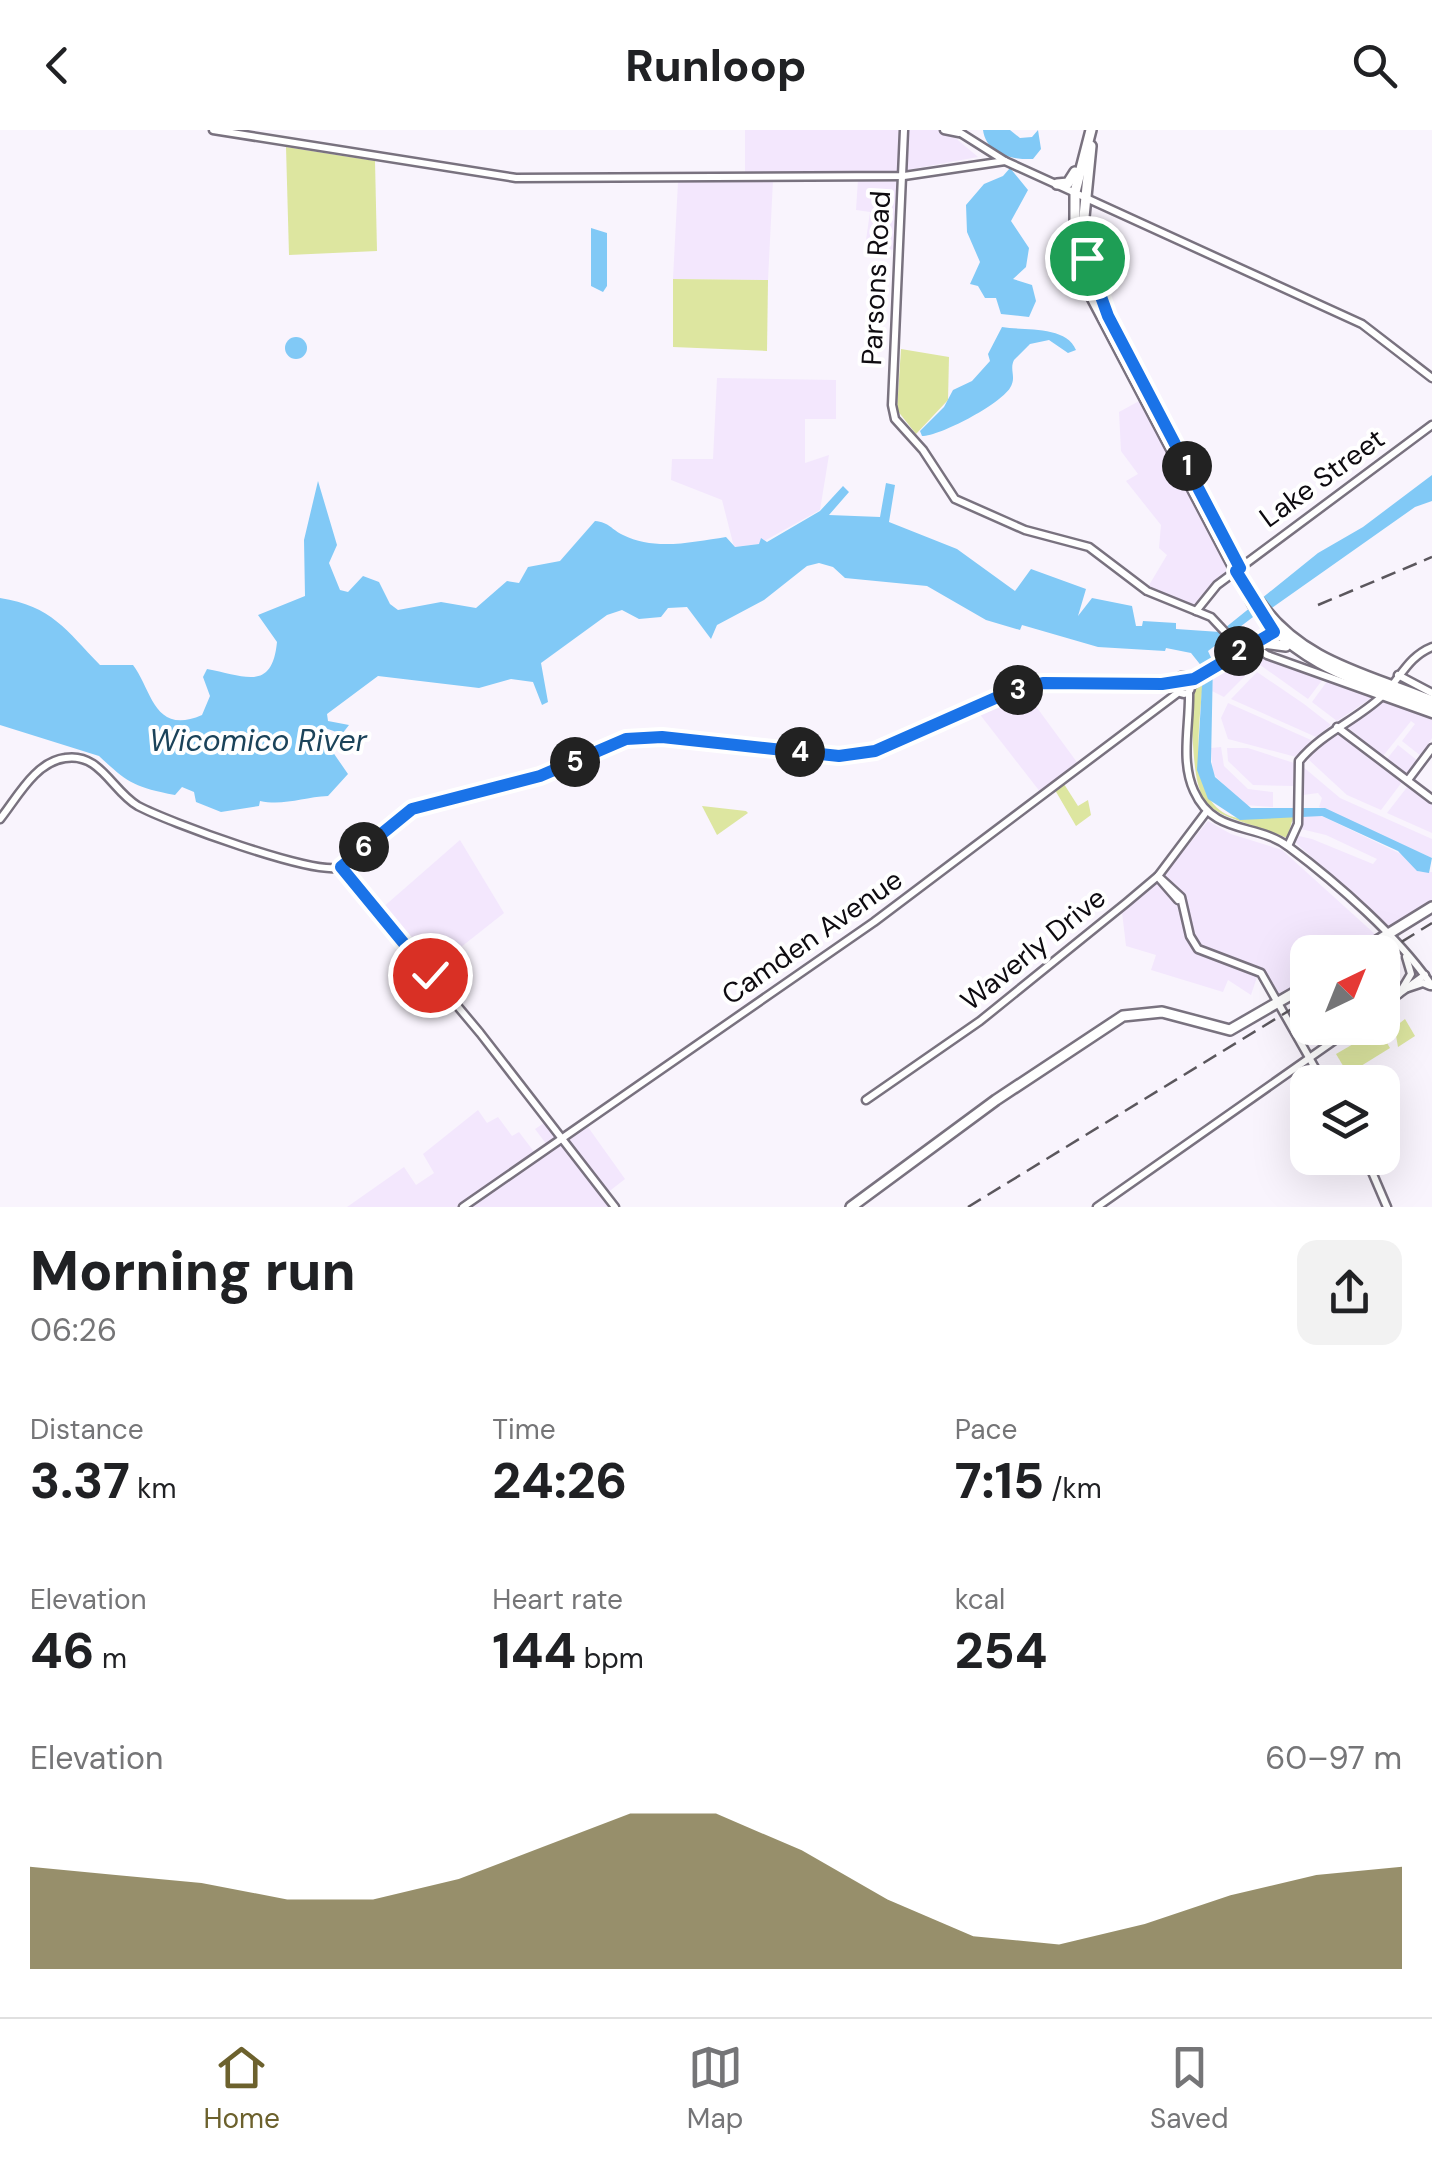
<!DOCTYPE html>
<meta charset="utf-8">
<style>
body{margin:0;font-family:"DM Sans",sans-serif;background:#f2f2f2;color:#202124;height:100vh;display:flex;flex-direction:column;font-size:38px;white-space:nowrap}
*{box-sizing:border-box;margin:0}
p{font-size:32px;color:#757577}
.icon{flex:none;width:55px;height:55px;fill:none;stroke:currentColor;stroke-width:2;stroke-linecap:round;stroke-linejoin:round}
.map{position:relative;height:1077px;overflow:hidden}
.drawer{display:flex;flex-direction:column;background:#fff;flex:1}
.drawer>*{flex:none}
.needle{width:65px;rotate:43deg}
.controls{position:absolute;left:1290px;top:805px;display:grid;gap:20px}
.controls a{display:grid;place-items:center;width:110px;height:110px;border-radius:20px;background:#fff;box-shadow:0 10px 40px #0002;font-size:50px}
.pin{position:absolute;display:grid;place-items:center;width:85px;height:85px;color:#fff;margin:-42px;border:5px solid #fff;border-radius:50%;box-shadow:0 2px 10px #0007}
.km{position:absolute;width:50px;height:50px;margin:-25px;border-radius:50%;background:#222;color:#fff;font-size:28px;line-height:50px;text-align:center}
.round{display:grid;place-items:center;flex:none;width:105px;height:105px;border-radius:20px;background:#f2f2f2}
.headline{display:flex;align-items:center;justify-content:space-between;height:170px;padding:0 30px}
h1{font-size:55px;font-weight:800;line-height:75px}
.metrics{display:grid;grid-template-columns:repeat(3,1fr);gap:15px;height:170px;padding:10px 30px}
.metrics div{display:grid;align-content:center}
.metrics b{font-size:50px;font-weight:800}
.metrics small{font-size:28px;font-weight:400}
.metrics p{font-size:28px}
.chart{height:280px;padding:20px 30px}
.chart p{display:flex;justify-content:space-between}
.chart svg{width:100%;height:180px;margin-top:10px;fill:#6c612d;opacity:.7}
header{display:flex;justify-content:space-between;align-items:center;height:130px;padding:0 30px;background:#fff;font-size:45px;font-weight:800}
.dock{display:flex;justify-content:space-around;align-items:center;height:140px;border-top:2px solid #e0e0e0;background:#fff;font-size:28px;color:#757577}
.dock a{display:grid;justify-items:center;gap:5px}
.dock .current{color:#6c612d}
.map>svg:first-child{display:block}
</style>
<header><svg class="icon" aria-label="back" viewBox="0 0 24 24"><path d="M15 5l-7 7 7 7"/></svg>Runloop<svg class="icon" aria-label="search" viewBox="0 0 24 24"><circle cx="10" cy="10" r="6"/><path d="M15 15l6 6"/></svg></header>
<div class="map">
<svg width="1432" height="1077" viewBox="0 0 1432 1077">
<rect width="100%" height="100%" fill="#f9f4fd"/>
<g fill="#f3e7fd">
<path d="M745,0h156v42l-156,3z"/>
<path d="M908,0h38l32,27 -71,13z"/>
<path d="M858,49h43l-5,71 -31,-3 5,-35 -14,-2z"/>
<path d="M773,50l-5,100 -95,-1 5,-97z"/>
<path d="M717,248l119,2v39h-31v44l24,-8 -9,55 -61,34 -25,3 -12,-47 -51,-20 1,-21h41z"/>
<path d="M1141,270l89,167 -34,39 -48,-19 19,-32 -8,-7 2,-23 -35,-44 12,-7 -17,-23 -2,-39z"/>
<path d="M1252,521l70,26 1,2 -15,20 -48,-34 -11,-12z"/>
<path d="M1241,524l13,13 -30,30 -12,-6 1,-19z"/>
<path d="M1257,542l47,32 27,21 -15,12 -85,-38z"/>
<path d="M1328,550l45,15v2l-36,24 -25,-19z"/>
<path d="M1027,564l52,71 -38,28 -63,-81z"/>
<path d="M1385,569l47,17v22l-11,18 -19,-15 13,-17 -4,-3 -28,35 -37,-30z"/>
<path d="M1228,573l83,37v1l-15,16 -68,-18 -7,-21z"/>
<path d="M1337,600l65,52 -21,28 -34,-15 -39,-36z"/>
<path d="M1398,615l20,16 -10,14 -21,-16z"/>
<path d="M1221,617l3,19 24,23 25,3v15l-29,-2 -31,-31 -2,-26z"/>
<path d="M1227,618h21l46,15 -1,23 -40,-1 -25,-24z"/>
<path d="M1302,636l38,32 92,41v19l-113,-51 3,-9 -4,-5 -15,2z"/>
<path d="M1408,656l24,18v29l-45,-20z"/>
<path d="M1301,685l21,1 81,39 16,17h13v28l-43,27 -94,-85 4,-6 13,3 61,25 4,-5 -51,-24 -25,-6z"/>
<path d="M1208,691l23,13 51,16 94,85 -27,17h-41l-1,26 -28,18 -19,-28 -9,27 -23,-15 -5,12 -72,-22 5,-15 -30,-9 -4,-34 32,-25z"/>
<path d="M460,710l44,73 -72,57 -51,-61z"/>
<path d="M478,980l9,13 11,-6 14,19 7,-4 16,21 12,-8 -12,-16 9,-6 12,16 6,-4 5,6 21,-14 37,52 -23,18 8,10h-263l57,-40 12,18 18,-12 -11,-19z"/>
</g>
<g fill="#dde6a0">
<path d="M286,17l89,14 2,90 -88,4z"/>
<path d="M673,149l95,1 -1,71 -94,-4z"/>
<path d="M901,219l48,8 -1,43 -32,34 -19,-24z"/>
<path d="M1203,551c-3,41 -17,117 27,135 15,6 47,1 64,-1l-7,23c-83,-33 -91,-14 -95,-115 -1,-17 -5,-31 11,-42z"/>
<path d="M1064,654l14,22 10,-6 3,15 -15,11 -21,-36z"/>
<path d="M702,676l44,5 2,2 -31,22z"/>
<path d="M1394,881l2,15 9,-7 10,17 -17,11 -3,-17 -9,6 -3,-19z"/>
<path d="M1379,899l11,19 -42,26 -12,-20z"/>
</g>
<g fill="#81c9f6">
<path d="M983,0h27l10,8 12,-1 6,-7 3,19 -8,10c-23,1 -47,-6 -50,-29z"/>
<path d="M1010,38l18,22 -17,31 18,27 -3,19 -13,12 19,6 4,16 -7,16 -28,-3 -5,-16h-11l-7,-12 -8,-2 10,-22 -13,-30 -1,-27 18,-21 19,-8z"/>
<path d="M591,98l16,5v53l-4,6 -12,-6z"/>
<path d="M1002,197c22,4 64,-2 74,23l-8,3 -19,-13 -19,4 -16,16c-5,10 3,17 -4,28 -11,17 -70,48 -88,48l-2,-5 24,-24 9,-17 19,-9 18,-20 -2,-7z"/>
<circle cx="296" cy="218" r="11"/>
<path d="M1432,345v26l-17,6 -146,103 -4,-2 -57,43 5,11 -2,100 4,15 36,31h74l107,50 -3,15 -12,-2 -19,-20 -76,-35 -82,4 -32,-21 -11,-29 6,-102 -12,-15 -25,-5 -1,3 -67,-4 -76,-22 -2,5 -34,-10 -59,-34 -82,-8 -12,-11 -14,-4 -12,3 -43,34 -47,25 -6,14 -24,-32 -19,1 -7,9 -22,2 -17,-9 -15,5 -66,48 7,39 -6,3 -9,-23 -22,-3 -32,9 -101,-12 -51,38 1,7 21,4 -7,9 -17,-6 -4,7 27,39 -20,22c-24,1 -44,10 -68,5l-1,5 -38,6 -25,-10 -2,-10 -12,-5 -7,8c-42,-8 -48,-13 -76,-39l-99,-31v-127c52,8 66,32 100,67h33c19,25 21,71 69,50l8,-19 -7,-19 4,-8c38,7 65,23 70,-27l-19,-27 47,-19 -1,-56 14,-59 19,64 -8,18 11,27 8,2 15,-16 16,6 11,22 8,6 43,-8 35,6 31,-27 12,2 9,-16 32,-6 35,-40c14,1 17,9 28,14 31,16 70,7 103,2l9,10 24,-3 2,-6 6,4 53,-31 23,-25 6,6 -20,23 51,2 6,-34 9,2 -6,37 68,27 58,42 16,-22 55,20 -8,27 14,-18 40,8 4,20h6l1,-5 33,2v6l44,3 98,-79 45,-26z"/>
</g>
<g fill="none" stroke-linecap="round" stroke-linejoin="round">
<defs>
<g id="tertiary">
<path d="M213,0l303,48 388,-2 101,-15"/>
<path d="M904,0l-12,275 3,14 28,31 32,49 70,31 64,17 58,44 64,26 31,33"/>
<path d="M1084,67l278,127 70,54"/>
<path d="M1196,481l21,-26 215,-160"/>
<path d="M1252,515l15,10 165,59"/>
<path d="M1398,545l34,18"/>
<path d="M1337,597l95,72"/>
<path d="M1408,650l24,-32"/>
<path d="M0,689c17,-21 35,-57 65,-61 35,-6 47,33 73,48 28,15 178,71 203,61l71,-58 140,-36 75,-34 35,-2 177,18 59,-11 111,-52 34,-9 45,-3 89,7"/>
<path d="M1288,716l10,-22 1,-63c23,-28 56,-40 82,-64 19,-17 26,-40 51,-50"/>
<path d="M341,737l139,166 135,174"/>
<path d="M1158,746l23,21 9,39 8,13 63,24 62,109"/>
<path d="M1158,747l20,23"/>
<path d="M1382,876l43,-31"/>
<path d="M866,970l114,-79 146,-118 32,-27 49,-65"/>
<path d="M1366,1028l21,49"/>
<path d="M463,1077l411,-285 305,-230"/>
<path d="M1097,1077l255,-179"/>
</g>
<g id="secondary">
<path d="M944,0l15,3"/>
<path d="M956,0l49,31 77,35"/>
<circle cx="1184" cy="557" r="7"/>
<path d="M1172,552l9,-6h19"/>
<path d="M1191,556l87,-56"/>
<path d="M1189,562c1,32 -9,69 5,99 20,45 62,31 95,56 48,36 110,90 143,139"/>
<path d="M1408,858l15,-5 7,3"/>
<path d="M1399,864l12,-20 -5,-17"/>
</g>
<g id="primary">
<path d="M1091,0l-16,62v36l13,62 165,314c44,63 110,78 179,104"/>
<path d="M1091,16l-8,81 13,62 123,239"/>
<path d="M1057,54l11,-1 7,-11"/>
<path d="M1260,473c43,60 108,71 172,98"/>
<path d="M1254,512l32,4"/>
<path d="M1359,822l73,-45"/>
<path d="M851,1077l145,-107 127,-84 39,-4 68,18 78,-45"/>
</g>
</defs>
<use href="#tertiary" stroke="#79727f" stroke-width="11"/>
<use href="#secondary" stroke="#79727f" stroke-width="11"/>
<use href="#primary" stroke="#79727f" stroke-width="14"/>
<use href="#tertiary" stroke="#fff" stroke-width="6"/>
<use href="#secondary" stroke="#fff" stroke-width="6"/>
<use href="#primary" stroke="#fff" stroke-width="9"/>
<g stroke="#5b575d" stroke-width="2.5" stroke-dasharray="15 8" stroke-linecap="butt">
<path d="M1318,475l114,-48"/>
<path d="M1382,824l50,-31"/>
<path d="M968,1077l340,-208"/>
</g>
</g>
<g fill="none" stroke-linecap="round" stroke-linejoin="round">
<defs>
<path id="route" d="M430,845l-89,-108 71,-58 128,-33 86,-37 36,-2 177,19 36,-5 134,-59 34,-9 119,1 32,-5 80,-47 -38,-61 4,-3 -132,-252 -21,-58"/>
</defs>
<use href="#route" stroke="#fff" stroke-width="20"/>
<use href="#route" stroke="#1a73e8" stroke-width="12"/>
</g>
<g text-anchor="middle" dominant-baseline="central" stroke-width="8" stroke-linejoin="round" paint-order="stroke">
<g font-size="28" fill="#0e0b10" stroke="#fff">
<text transform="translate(876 148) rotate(-87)">Parsons Road</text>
<text transform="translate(1322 348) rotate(-36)">Lake Street</text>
<text transform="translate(812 807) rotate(-35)">Camden Avenue</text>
<text transform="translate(1033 819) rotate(-39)">Waverly Drive</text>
</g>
<g font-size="30" font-style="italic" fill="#1b435a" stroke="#fff">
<text x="258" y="610">Wicomico River</text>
</g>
</g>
</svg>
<div class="controls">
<a><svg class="needle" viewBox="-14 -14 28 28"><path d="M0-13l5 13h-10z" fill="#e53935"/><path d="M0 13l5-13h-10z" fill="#757577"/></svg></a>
<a><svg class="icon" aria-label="layers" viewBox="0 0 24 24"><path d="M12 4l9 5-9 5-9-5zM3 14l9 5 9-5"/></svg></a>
</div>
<div class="pin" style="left:1087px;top:128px;background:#1e9e55"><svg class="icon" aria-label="arrive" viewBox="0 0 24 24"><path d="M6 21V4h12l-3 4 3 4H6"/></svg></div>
<div class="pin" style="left:430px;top:845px;background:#d93025"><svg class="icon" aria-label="check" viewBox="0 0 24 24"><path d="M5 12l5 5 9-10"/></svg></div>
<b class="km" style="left:1187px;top:336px">1</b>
<b class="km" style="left:1239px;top:521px">2</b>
<b class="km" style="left:1018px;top:560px">3</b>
<b class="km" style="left:800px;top:622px">4</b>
<b class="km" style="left:575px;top:632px">5</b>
<b class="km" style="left:364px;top:717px">6</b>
</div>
<section class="drawer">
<div class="headline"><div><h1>Morning run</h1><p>06:26</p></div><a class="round"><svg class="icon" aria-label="share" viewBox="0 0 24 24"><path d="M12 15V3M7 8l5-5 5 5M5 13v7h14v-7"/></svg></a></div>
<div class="metrics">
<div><p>Distance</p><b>3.37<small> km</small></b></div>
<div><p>Time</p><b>24:26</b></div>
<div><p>Pace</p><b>7:15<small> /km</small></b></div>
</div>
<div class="metrics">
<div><p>Elevation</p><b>46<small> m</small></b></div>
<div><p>Heart rate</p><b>144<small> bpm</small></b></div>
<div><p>kcal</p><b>254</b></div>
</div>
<div class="chart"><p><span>Elevation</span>60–97 m</p>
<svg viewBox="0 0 160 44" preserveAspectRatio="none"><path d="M0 44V19L10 21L20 23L30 27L40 27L50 22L60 14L70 6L80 6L90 15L100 27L110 36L120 38L130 33L140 26L150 21L160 19V44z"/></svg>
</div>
</section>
<nav class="dock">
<a class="current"><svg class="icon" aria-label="home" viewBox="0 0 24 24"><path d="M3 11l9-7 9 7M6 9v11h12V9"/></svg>Home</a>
<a><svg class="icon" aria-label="map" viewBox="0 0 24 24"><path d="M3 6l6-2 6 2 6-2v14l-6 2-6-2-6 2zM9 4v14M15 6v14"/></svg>Map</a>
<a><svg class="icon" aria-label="saved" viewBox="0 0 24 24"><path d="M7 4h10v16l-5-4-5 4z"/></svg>Saved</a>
</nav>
